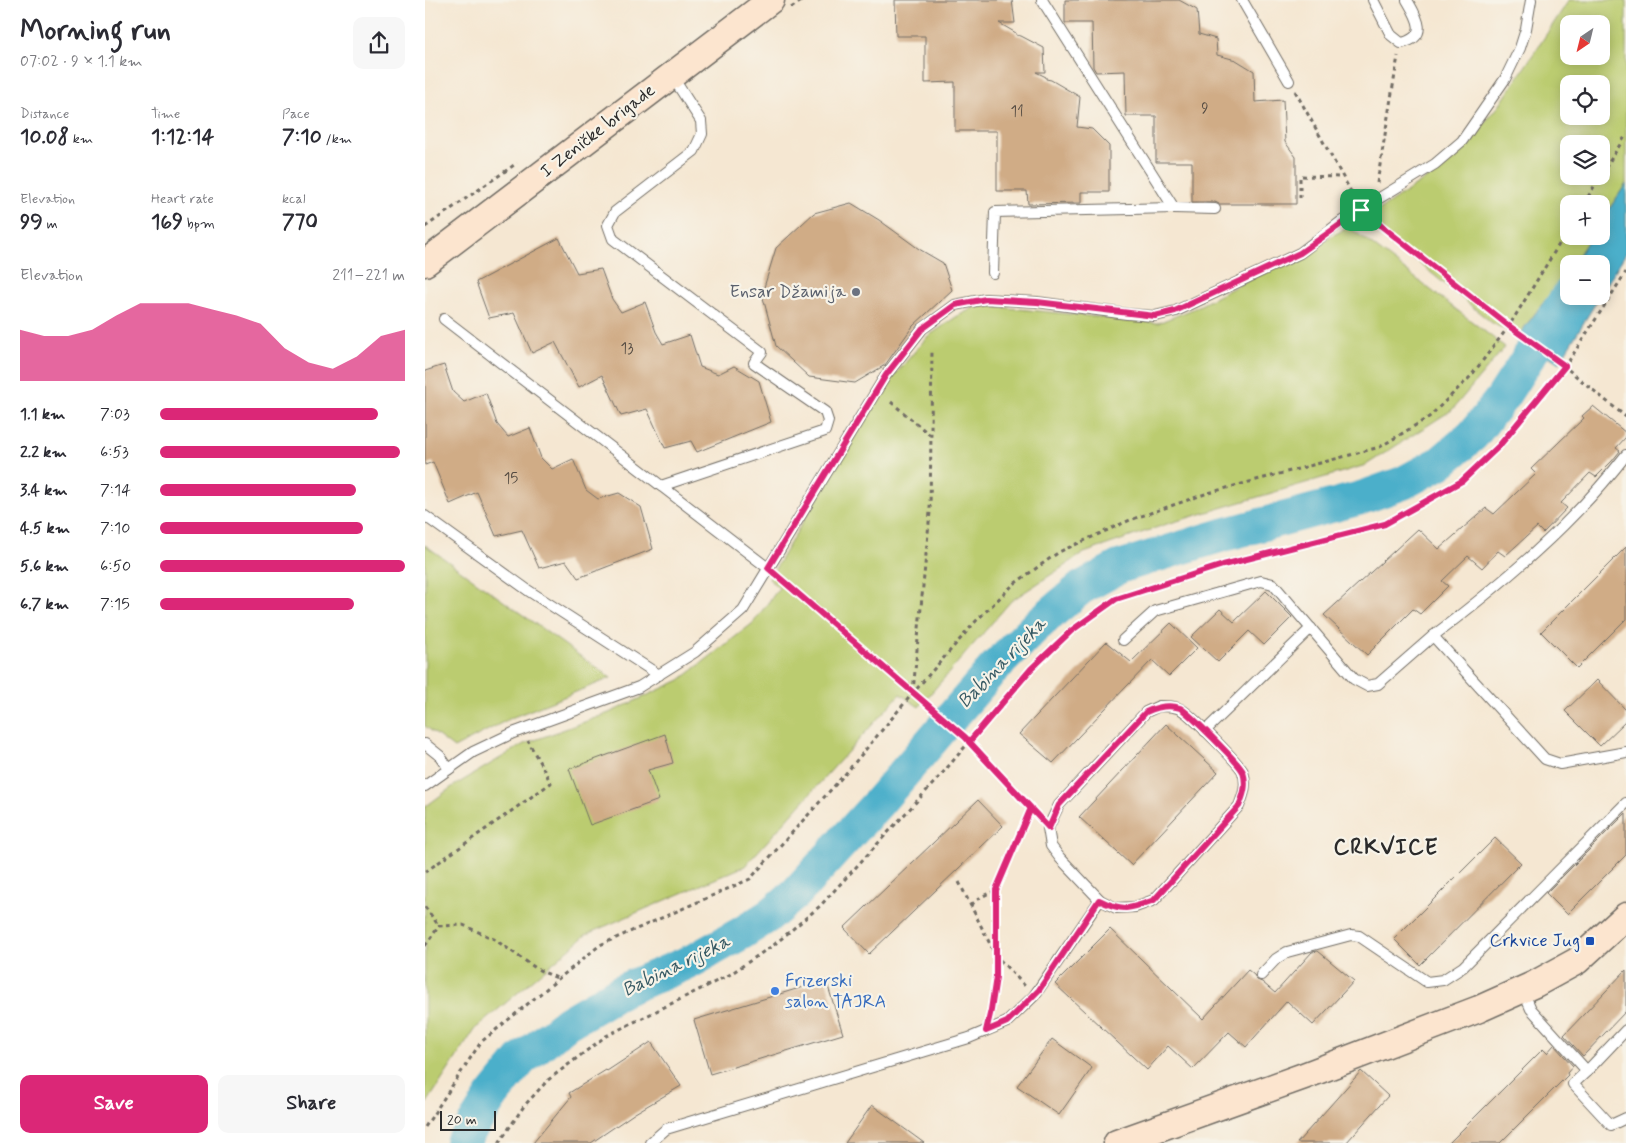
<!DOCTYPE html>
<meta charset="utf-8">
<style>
body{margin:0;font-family:Mynerve,sans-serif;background:#f7f7f7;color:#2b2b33;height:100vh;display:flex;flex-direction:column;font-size:19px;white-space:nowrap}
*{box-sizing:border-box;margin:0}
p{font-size:16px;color:#7c7c81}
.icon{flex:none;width:28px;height:28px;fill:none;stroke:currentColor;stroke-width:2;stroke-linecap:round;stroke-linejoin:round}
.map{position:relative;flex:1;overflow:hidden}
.details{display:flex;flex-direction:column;background:#fff;width:425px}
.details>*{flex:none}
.needle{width:32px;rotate:215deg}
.fabs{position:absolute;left:1135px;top:15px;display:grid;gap:10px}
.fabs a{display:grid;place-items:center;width:50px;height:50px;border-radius:10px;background:#fff;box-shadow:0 2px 12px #0003;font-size:25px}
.scale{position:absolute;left:15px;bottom:12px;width:56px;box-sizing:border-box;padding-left:5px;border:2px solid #2b2b2b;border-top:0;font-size:14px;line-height:18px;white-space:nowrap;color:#2b2b2b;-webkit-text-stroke:4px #f7f3e8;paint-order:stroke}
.pin{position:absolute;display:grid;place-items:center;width:42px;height:42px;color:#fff;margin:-21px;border-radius:10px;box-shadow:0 2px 8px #0006}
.round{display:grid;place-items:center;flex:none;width:52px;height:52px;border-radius:10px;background:#f7f7f7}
.overview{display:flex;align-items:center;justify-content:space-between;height:85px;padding:0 20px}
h1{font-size:28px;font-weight:800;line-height:38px}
.figures{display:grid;grid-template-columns:repeat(3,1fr);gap:8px;height:85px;padding:5px 20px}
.figures div{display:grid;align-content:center}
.figures b{font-size:21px;font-weight:800}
.figures small{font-size:14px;font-weight:400}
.figures p{font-size:14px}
.chart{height:140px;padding:10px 20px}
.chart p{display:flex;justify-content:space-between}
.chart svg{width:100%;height:90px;margin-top:5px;fill:#db2777;opacity:.7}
.cta{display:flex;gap:10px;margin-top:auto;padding:10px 20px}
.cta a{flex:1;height:58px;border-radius:10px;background:#db2777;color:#fff;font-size:20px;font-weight:800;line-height:58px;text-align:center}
.cta a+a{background:#f7f7f7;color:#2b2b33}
ul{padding:0 20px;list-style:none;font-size:16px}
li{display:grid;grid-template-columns:80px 60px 1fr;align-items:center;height:38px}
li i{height:12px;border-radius:6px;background:#db2777}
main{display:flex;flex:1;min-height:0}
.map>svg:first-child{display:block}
</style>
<main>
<section class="details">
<div class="overview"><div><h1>Morning run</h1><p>07:02 · 9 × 1.1 km</p></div><a class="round"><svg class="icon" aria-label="share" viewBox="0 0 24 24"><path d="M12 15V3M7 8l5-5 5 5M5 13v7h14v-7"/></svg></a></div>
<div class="figures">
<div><p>Distance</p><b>10.08<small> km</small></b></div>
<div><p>Time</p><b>1:12:14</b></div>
<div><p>Pace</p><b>7:10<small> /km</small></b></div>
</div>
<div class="figures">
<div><p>Elevation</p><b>99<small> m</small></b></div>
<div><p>Heart rate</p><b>169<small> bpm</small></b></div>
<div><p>kcal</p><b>770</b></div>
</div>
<div class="chart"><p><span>Elevation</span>211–221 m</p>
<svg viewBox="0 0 160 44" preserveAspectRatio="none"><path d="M0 44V19L10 22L20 22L30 19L40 12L50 6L60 6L70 6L80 9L90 12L100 16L110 28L120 35L130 38L140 32L150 22L160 19V44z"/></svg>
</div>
<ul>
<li><b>1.1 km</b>7:03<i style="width:89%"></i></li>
<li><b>2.2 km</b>6:53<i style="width:98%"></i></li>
<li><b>3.4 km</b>7:14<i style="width:80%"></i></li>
<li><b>4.5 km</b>7:10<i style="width:83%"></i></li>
<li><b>5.6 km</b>6:50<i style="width:100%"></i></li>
<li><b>6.7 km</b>7:15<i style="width:79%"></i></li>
</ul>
<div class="cta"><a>Save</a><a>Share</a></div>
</section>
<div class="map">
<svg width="1201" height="1143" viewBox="0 0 1201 1143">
<rect width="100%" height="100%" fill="#f7f3e8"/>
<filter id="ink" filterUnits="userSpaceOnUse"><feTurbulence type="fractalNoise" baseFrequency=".02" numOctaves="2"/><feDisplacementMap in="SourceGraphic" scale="10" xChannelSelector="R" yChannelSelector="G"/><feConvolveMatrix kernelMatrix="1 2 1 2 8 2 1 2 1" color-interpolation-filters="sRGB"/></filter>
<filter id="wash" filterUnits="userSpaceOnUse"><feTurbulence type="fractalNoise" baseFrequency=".0096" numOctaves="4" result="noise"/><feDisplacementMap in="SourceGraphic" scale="20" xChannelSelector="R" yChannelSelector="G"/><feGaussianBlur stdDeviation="1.12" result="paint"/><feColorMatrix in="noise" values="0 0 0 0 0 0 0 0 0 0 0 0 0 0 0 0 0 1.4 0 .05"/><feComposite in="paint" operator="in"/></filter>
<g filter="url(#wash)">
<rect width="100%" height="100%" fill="#f5e7d2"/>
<g fill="#bbcc6f" stroke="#737c4d" fill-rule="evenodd">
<path d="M1144,0h57v184l-25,37v-17h-32v32h22l-18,28h-4v5l-51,67 -26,-13 -126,-104 83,-56 50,-57zM1144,24h32v32h-32zM1144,84h32v32h-32zM1144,144h32v32h-32z"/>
<path d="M924,227l156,120 -53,63 -86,55 -199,59 -83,29 -73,48 -92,106 -19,-13 -155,172 -158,68 -112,95 -50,77v-299l27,-20 72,-43 85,-31 71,-33 73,-57 26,-35 -10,-9 108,-183 50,-59 29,-20 23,-12 179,18 35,-14z"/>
<path d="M0,546v-1l186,133 -100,40 -57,30 -29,-22z"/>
</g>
<g fill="#4bafca" stroke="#3b6d7a">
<path d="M1201,184v69l-25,41v-30h-28l18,-28h10v-15z"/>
<path d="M1144,269v27h31l-41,67 -41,-27z"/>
</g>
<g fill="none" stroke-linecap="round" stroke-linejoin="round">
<path stroke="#4bafca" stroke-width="34" d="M37,1143l30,-47 29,-36 46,-37 56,-33 69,-29 50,-28 28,-18 26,-22 83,-91 114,-133 46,-46 42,-35 38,-21 104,-32 138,-37 42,-15 37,-20 33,-28 29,-37 67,-104"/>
</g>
<g id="blocks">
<g fill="#d0ac86">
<path d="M470,0h117l3,23h-16l17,10v2l5,1 23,12 1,24h-9l10,5v2l5,1 29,17 -3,30 15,2 17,17v46h-28v11l-53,1 -1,-13h-30v-60h-42v-49l-30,1v-47h-29z"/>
<path d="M640,0h114l18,10 2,24 17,5 1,16 19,5 18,11 1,31 28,-2 2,42 11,15v47h-77l-4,-2h-23v-40h-36v-46h-30l-1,-45 -29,1 -3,-5 -1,-44h-27z"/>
<path d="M426,203l28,17 40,29 24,14 9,27 -39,36 -28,39 -30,18 -46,-6 -33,-31 -14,-52 14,-46 38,-35z"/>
<path d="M134,238l18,35 24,-4 11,30 9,13 24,-10 11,30 7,12 27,-9 10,32 18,7 16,-8 25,15 12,41 -74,30 -6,-11 -26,7 -18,-39 -26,7 -19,-41 -23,12 -24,-45 -23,11 -18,-40 -25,5 -13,-36z"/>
<path d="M19,365l9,27 11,10 22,-9 11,31 11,13 22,-9 11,30 11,11 21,-10 13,31 12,9 21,-6 22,14 12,42 -75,29 -12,-17 -27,7 -17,-38 -26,6 -19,-44 -27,12 -17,-42 -8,3v-94z"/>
<path d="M1168,406l33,27v4l-10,11 4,3 -8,10 -16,16 -6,-4 -29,30 6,5 -24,25 -6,-6 -32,29 -7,-5 -16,17 -14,-12 -26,25 6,5 -28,28 -7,-5 -46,46 -43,-40 94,-86 21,20 47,-41 8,6 42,-40 -5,-5 53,-51 -2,-2z"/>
<path d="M1201,547v72l-49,49 -36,-36z"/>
<path d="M841,591l26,26 -28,28 -15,-14 -31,31 -27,-25 29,-28 14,13z"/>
<path d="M746,623l26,25 -28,28 -17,-16 -99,103 -34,-29 87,-92 25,20z"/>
<path d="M1172,680l29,30v11l-26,25 -35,-35z"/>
<path d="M741,724l52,48 -87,93 -52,-48z"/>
<path d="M240,734l8,29 -25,7 11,30 -69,25 -21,-56z"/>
<path d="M553,800l25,26 -134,128 -25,-26z"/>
<path d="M1201,813v42l-59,59 -21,-21z"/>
<path d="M1070,838l26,25 -101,102 -26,-26z"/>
<path d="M685,929l93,90 45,-49 6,5 3,5 5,2 13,11 37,-41 6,-1 36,30 -41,44 -26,-24 -41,46 -17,-15 -36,37 -25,-23 -21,24 -92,-86z"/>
<path d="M1201,970v41l-43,45 -19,-21z"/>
<path d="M401,980l17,54 -133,40 -16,-54z"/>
<path d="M627,1039l40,29 -33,47 -42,-29z"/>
<path d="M226,1042l30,44 -46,27 -44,30h-58l38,-46 -2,-4 37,-23 1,1z"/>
<path d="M1129,1045l19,21 -6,7 1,2 -68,68h-51l94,-94 4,4z"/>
<path d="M936,1071l27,25 -42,47h-49z"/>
<path d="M447,1105l52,38h-79z"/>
</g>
</g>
</g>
<g filter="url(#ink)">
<use href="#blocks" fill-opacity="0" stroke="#726d65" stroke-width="1"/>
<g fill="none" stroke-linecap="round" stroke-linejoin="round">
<defs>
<g id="lane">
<path d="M817,0l47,81"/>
<path d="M948,0l18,35 10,8c29,-6 16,-26 6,-43"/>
<path d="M749,208l41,1"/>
<path d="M568,273l2,-61 179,-4 -132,-208"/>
<path d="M19,319l324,249"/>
<path d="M1201,455c-54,70 -123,128 -193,181l112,123 15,5 66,-12"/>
<path d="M236,486l164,-55 3,-10 -3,-9 -71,-49 8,-11 -149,-113 -5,-14 7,-13 79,-61 8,-17 -1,-13 -29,-45"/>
<path d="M0,516l104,75 130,84"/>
<path d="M698,640l32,-29 106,-30 12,3 81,95 13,7 11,-2 55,-48"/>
<path d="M734,706c8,0 17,0 23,4 9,5 58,54 61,62 4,12 1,22 -4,34l-85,94 -19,7 -19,1 -16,-8 -40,-42 -9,-12 -3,-18 11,-23 87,-93z"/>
<path d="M780,731l106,-103"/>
<path d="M0,744l15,12 9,13"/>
<path d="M0,786l48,-34 40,-19 126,-46 56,-35 48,-42 143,-235 36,-46 33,-24 31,-6 51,3 90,12 28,2 21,-5 124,-58 42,-32 93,-57 27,-23 43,-62 15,-31 6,-19 5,-29"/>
<path d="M836,975l15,-16 11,-7 64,-17 8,1 68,46 16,-2 20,-13 163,-164"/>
<path d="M1098,991l8,18 56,62 39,-41"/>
<path d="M1162,1071l-14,13 38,41 15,-7"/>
<path d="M225,1143l16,-14 303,-91 38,-16 27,-26 66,-96"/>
</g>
<g id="secondary">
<path d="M0,263l346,-263"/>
<path d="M692,1143l187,-67 175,-67 56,-25 42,-23 49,-45"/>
</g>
</defs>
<use href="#lane" stroke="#726d65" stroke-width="12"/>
<use href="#secondary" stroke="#726d65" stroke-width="29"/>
<g stroke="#726d65" stroke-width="3" stroke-dasharray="4 4" stroke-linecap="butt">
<path d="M366,8l12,-8"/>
<path d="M870,91l59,106"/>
<path d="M1176,175l25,-40"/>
<path d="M952,183l21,-127"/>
<path d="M875,198v-22l41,1"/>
<path d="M1159,204l16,-28"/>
<path d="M947,218l137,108 56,41 61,50"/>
<path d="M0,227l92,-64"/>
<path d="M466,402l39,33"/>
<path d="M354,577l186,160 73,79"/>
<path d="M488,692l17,-180 2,-162"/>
<path d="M0,872l126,-89 -23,-42"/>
<path d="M534,882l37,74 29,30"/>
<path d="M546,905l10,-8 15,-7"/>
<path d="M0,907l14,19"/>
<path d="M0,946l14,-20 24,-1 31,14 43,30 22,10"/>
<path d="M565,1014l6,-37v-87l35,-82"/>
<path d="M0,1127l56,-85 119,-97 150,-66 96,-106 67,-80 63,-72 38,-37 45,-32 71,-32 78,-27 172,-46 49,-30 42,-41 38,-50 60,-98"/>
<path d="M74,1143l25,-37 24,-26 58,-44 123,-61 46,-31 45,-38 121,-131 90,-106 40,-38 45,-32 107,-34 162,-41 77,-43 37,-35 66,-79 61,-95"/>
</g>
<use href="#lane" stroke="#fff" stroke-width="10"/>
<use href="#secondary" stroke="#fce5cf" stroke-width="26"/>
</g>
</g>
<g fill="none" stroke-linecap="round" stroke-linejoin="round" filter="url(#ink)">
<defs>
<path id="route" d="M936,210l-61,43 -125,58 -20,5 -118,-14 -51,-3 -31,6 -33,24 -36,46 -118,193 197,169 66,71 -35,82v87l-5,33 -5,21 21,-9 32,-32 60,-90c24,12 31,9 55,0l85,-94c5,-12 8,-22 4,-34 -3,-8 -55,-60 -63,-64 -12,-4 -23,-1 -34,4l-87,93 -10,23 -80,-86 62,-73 40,-38 45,-32 107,-34 162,-41 77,-43 37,-35 66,-80 -56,-40 -148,-116"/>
</defs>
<use href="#route" stroke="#fff" stroke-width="10"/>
<use href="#route" stroke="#db2777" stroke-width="6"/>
</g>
<circle fill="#6b7280" stroke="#f7f3e8" stroke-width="2" cx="431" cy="292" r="5"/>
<rect fill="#1a4fb4" stroke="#f7f3e8" stroke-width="2" x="1160" y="936" width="10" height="10" rx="2.5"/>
<circle fill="#3f7fe0" stroke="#f7f3e8" stroke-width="2" cx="350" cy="991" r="5"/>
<g text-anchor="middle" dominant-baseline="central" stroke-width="4.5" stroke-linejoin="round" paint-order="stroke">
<g font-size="15" fill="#544b42">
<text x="780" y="109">9</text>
<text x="592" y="112">11</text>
<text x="202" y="349">13</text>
<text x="86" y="479">15</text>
</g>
<g font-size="18" fill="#2b2b2b" stroke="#f7f3e8">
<text transform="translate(173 131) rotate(-38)">I Zeničke brigade</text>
</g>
<g font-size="18" fill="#5b616d" stroke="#f7f3e8" text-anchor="end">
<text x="421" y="292">Ensar Džamija</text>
</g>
<g font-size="18" fill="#164399" stroke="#f7f3e8" text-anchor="end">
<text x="1155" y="941">Crkvice Jug</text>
</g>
<g font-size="18" fill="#366cbe" stroke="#f7f3e8" text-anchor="start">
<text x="360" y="981">Frizerski<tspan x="360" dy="21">salon TAJRA</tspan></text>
</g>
<g font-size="19" font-style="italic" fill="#365963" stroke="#f7f3e8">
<text transform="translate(577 663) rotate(-46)">Babina rijeka</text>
<text transform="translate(251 966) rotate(-26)">Babina rijeka</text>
</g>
<g font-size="22" font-weight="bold" letter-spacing="1" fill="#2b2b2b" stroke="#f7f3e8">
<text x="961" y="848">CRKVICE</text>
</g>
</g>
</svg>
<div class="fabs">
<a><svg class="needle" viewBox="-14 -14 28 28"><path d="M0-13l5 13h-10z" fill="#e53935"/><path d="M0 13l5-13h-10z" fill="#7c7c81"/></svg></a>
<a><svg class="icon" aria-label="locate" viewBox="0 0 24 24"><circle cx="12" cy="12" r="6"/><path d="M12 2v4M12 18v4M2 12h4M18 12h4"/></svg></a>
<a><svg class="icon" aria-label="layers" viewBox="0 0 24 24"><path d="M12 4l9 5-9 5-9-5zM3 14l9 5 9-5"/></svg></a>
<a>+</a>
<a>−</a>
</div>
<div class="scale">20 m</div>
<div class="pin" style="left:936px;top:210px;background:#1e9e55"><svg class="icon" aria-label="arrive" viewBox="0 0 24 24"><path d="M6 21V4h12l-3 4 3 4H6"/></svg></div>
</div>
</main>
